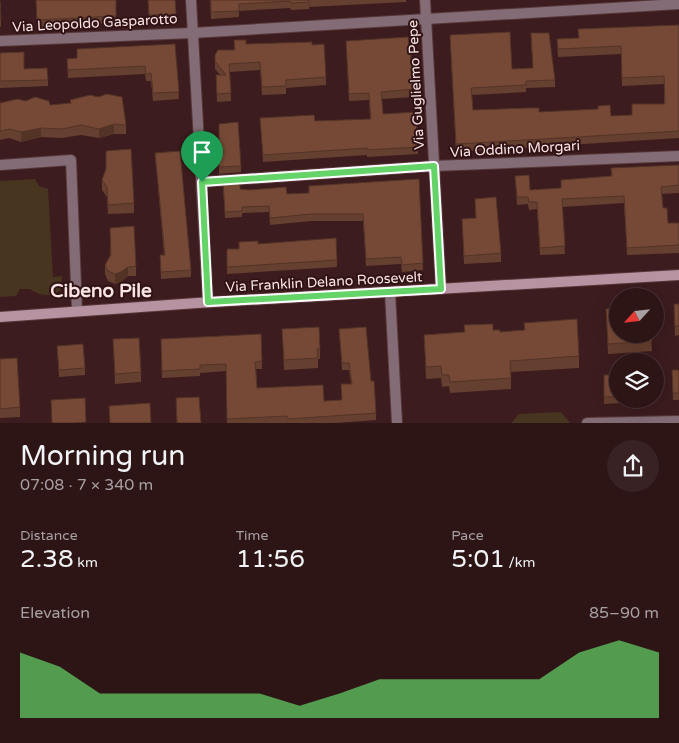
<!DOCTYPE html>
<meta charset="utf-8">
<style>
body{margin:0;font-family:"Varela Round",sans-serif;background:#392223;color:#f1f3f6;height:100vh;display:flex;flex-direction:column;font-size:19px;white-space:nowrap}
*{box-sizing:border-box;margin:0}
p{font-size:16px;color:#a79fa1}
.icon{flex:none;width:28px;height:28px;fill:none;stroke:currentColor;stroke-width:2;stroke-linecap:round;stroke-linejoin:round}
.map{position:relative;height:423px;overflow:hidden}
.drawer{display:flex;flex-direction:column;background:#2d1516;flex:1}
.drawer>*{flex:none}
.needle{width:32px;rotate:243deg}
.fabs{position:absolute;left:609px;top:288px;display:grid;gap:10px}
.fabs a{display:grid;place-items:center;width:55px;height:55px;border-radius:50%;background:#2d1516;box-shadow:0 5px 20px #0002,0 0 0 1px #483435;font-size:25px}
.pin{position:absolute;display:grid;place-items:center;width:42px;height:42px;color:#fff;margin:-51px -21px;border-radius:50% 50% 50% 0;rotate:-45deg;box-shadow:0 0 5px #0007}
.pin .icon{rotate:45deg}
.round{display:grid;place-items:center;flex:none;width:52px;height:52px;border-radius:26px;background:#392223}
.summary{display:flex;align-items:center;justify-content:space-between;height:85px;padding:0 20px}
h1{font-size:28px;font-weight:600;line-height:38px}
.metrics{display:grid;grid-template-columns:repeat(3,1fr);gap:8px;height:85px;padding:5px 20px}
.metrics div{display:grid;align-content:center}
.metrics b{font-size:25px;font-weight:600}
.metrics small{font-size:14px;font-weight:400}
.metrics p{font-size:14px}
.chart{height:140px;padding:10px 20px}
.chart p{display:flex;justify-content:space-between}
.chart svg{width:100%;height:90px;margin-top:5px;fill:#64d468;opacity:.7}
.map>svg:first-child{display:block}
</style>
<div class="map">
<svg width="679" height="423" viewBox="0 0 679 423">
<rect width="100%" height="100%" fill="#3c1c1e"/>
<g fill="#483520">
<path d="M35,179l4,7 9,3 5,88 9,-1 -1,13c-8,9 -22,7 -31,0h-10l-4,7 -16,1v-116z"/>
<path d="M561,412l9,11h-59l8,-9z"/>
</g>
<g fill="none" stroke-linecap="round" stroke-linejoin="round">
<defs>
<g id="minor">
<path d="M191,0l17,302"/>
<path d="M425,0l16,289"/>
<path d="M0,41l192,-8 487,-29"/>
<path d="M0,165l71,-5 6,150"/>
<path d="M202,182l232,-16 245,-10"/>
<path d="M587,423l92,-2"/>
</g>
<path id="tertiary" d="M390,292l7,131"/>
<path id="secondary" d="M0,317l197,-14 482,-28"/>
</defs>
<use href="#minor" stroke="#57383a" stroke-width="12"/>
<use href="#tertiary" stroke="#57383a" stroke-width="12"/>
<use href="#secondary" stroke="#57383a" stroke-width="12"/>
<use href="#minor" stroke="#836c75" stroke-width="10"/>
<use href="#tertiary" stroke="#836c75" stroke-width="10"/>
<use href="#secondary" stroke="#b793a2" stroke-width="10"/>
</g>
<g fill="#653f2f">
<path d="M36,0h80v23l-79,4z"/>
<path d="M148,0h27l1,21 -27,2z"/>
<path d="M210,0h196v2l-97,5v2l-18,1 -1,-2 -51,3v6l-28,2z"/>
<path d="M0,1l1,19v7h-1z"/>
<path d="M679,25v113l-223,14 -6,-117 62,34 21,-1 -2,-27 24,39v7l-29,1v4l-54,3 1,15 66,2 72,4 21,-1v-11h32v-20l-42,2 -1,-32 -63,3 -1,-18 21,-1z"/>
<path d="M234,40l12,4 66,1 14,32v8l-40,3v6l-24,1 -2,-25 -30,2 1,29 -14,1 -1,-27h4l-5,-6v-14l19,-5z"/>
<path d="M346,41l69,48v8l-33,2 1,15 35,33v7l-51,3v-2l-104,7 -3,-44 55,3 55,-2 -1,-19 -20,1z"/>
<path d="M175,44l4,55 -26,2 -2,-20h-5l-1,-7 -77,4 -1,-19 10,-1z"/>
<path d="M0,53l24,16 24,11v6l-48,2z"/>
<path d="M0,103l50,2 76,20v9h-12l-15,4 -18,-3 -19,3 -21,-1 -20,5 -12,-4 -9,2z"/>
<path d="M219,124l22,42v6l-22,2z"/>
<path d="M155,153l36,117v7l-30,2 -1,-24h4z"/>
<path d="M679,165v28l-17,1 1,14 5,15h11v30l-52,2 -3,-52 -62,4 3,47 -25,1 -3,-46 -8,1 -1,-6 -11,1 -2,-29 15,14 31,-1v-9l50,-4v-8z"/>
<path d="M419,179l4,91 -21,2 -1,-8 -35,2 -3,-45h-52l-41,4 -1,-13 -27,1v4l-17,1 -2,-31 64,7 22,-1v-7z"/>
<path d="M102,180l32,23v10l-26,1 -1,-17 -5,-7z"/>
<path d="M475,199l26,54v9l-37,2 -2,-45 14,-1z"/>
<path d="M110,228l26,38v10h-8l-7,6 -6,2 -7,-3 -3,-7v-9l5,-10z"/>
<path d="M258,244l79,16v7l-110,7v-25h12z"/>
<path d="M674,304h5v31l-4,1z"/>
<path d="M606,309l45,25 1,17 -44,3z"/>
<path d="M524,323l55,33v12l-68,4v17l-61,4 -1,-7 -7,1 -1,-9 -15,1 -2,-44 40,-3v-7l36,7 24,-2z"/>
<path d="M282,329l38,20v10h-2v9l-34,2z"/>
<path d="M339,329l32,52 5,32v7l-40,3h-109l-1,-52 -26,2v3l-38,2 -1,-32 101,15v8h-6l1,19 67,13 18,-1 9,-16 -2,-14h-7z"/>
<path d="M113,339l28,33v10l-26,2z"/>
<path d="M57,346l28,22v7l-26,2z"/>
<path d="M0,359l20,48v10l-20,1z"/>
<path d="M672,370h7v30h-6z"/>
<path d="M604,375h14v24h18v3l-32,2z"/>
</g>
<g fill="#533326">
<path d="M114,124v10l-15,4v-9z"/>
<path d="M41,128v9l-20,5v-10z"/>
<path d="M128,267v9l-7,6 -6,2v-10z"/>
</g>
<g fill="#764937" stroke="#533326">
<path d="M36,0h80v16l-79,4z"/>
<path d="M148,0h27l1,14 -27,1z"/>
<path d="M211,0h98v2l-18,1 -1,-2 -51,3v7l-28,1z"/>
<path d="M0,1l1,19h-1z"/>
<path d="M679,25v106l-223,13 -6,-109 60,-3 2,37 21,-1 -2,-35h18l6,47 -29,1v4l-55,3 2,22 54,-2h12v4l59,-3v-3l12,-1 1,11 21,-1v-11h33l-1,-28 -42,2 -1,-32 -63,3 -1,-10 22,-1 -1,-9z"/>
<path d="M408,37l7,52 -34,3 2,22 33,-2 2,35 -51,3v-2l-104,7 -3,-37 54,-3 1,6 56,-2 -2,-26 -20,1 -3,-53z"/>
<path d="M234,40h12v4l66,-2v3l12,-1 2,33 -40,3v6l-24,1 -2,-25 -31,2 2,29 -14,1 -1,-19h10l-11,-14v-6l3,-5h17z"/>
<path d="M175,44l4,48 -26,1 -2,-20 -5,1 -1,-8 -77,4 -1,-11 10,-1v-9z"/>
<path d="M24,52v17l23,-1 1,12 -48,1v-28z"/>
<path d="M107,94l15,3 4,28 -12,-1 -15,5 -18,-4 -19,4 -21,-1 -20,4 -12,-3 -9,2v-28l17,-4 9,2 9,-4 14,4 1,4 21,-2 -1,-3 20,-5 8,2z"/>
<path d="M238,122l3,44 -22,1v-43z"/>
<path d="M131,149l3,54 -26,2 -1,-18 -5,-7 4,-11v-18z"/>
<path d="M180,151l11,119 -30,2 -1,-17h5l-10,-102z"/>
<path d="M679,165v20l-18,2 2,21h4l1,15h11v22l-52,3 -3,-52 -62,3 3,47 -25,2 -3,-46h-8l-1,-5h-11l-2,-21 14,-1 1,15 31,-2v-8l51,-4 -1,-8z"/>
<path d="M419,179l4,84 -21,2 -1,-8 -35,2 -3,-45h-52l-41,4 -1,-12 -27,1v4l-17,1 -2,-31 17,-1v9l9,1 37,-3 1,7 22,-1v-7z"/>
<path d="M496,197l5,56 -37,3 -2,-37 14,-1 -1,-19z"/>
<path d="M134,226l2,40 -8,1 -7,5 -6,2 -7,-3 -3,-6 6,-10 -1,-27z"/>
<path d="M336,238l1,22 -110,7v-18h12v-7l19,-1v3z"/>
<path d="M674,304h5v22h-4z"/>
<path d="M618,308v26h33l1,7 -44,3 -2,-35z"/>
<path d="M577,319l2,37 -69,5 1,17 -61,4 -1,-7h-7l-1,-9 -15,1 -2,-32 41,-3 -1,-7 29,-1v6h7v2l25,-2 -1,-7z"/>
<path d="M319,327l1,22h-3l1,9 -34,2 -2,-31z"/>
<path d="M366,327l5,54h3l2,32 -88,6 -1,-3 -60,3 -1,-55 -26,1v4l-38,2 -1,-32 100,-5 1,27 -7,1 2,26 66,-3 1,16 18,-1 -1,-16h11l-3,-21h-7l-3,-34z"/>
<path d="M139,338l2,34 -26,2 -2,-35z"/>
<path d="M83,344l2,24 -26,2 -2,-24z"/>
<path d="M17,358l3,49 -20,2v-50z"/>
<path d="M672,370h7v23h-6z"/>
<rect x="604" y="375" width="14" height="22"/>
<path d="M199,397l2,26h-24l-1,-25z"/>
<path d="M85,398l1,24 -11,1h-23l-1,-23z"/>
<path d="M150,403l1,20h-41l-1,-17z"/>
</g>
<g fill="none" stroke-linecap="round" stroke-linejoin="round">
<defs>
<path id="route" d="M434,166l7,123 -233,13 -6,-120z"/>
</defs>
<use href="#route" stroke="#fff" stroke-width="10"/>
<use href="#route" stroke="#64d468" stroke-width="6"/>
</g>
<g text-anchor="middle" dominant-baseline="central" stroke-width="4" stroke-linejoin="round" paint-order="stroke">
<g font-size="14" fill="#fae4e4" stroke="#311315">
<text transform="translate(95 23) rotate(-3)">Via Leopoldo Gasparotto</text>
<text transform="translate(416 85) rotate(-93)">Via Guglielmo Pepe</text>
<text transform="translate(515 149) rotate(-3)">Via Oddino Morgari</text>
<text transform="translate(324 282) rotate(-3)">Via Franklin Delano Roosevelt</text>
</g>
<g font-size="19" font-weight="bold" fill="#fae4e4" stroke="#311315">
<text x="101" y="291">Cibeno Pile</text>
</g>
</g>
</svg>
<div class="fabs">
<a><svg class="needle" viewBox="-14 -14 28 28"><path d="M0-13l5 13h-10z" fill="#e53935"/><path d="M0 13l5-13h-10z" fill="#a79fa1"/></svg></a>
<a><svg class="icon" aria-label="layers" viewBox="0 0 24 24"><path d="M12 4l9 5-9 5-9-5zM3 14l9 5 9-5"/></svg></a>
</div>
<div class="pin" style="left:202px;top:182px;background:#1e9e55"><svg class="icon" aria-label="arrive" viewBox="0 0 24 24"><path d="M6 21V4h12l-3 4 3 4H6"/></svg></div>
</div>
<section class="drawer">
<div class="summary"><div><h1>Morning run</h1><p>07:08 · 7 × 340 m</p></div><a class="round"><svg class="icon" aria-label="share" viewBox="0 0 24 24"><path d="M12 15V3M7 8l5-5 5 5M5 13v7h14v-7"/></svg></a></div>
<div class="metrics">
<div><p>Distance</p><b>2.38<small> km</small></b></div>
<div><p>Time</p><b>11:56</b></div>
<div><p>Pace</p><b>5:01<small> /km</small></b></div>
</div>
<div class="chart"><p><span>Elevation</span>85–90 m</p>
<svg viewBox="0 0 160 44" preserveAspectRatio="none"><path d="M0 44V12L10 19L20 32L30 32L40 32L50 32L60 32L70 38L80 32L90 25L100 25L110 25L120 25L130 25L140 12L150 6L160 12V44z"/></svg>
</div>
</section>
